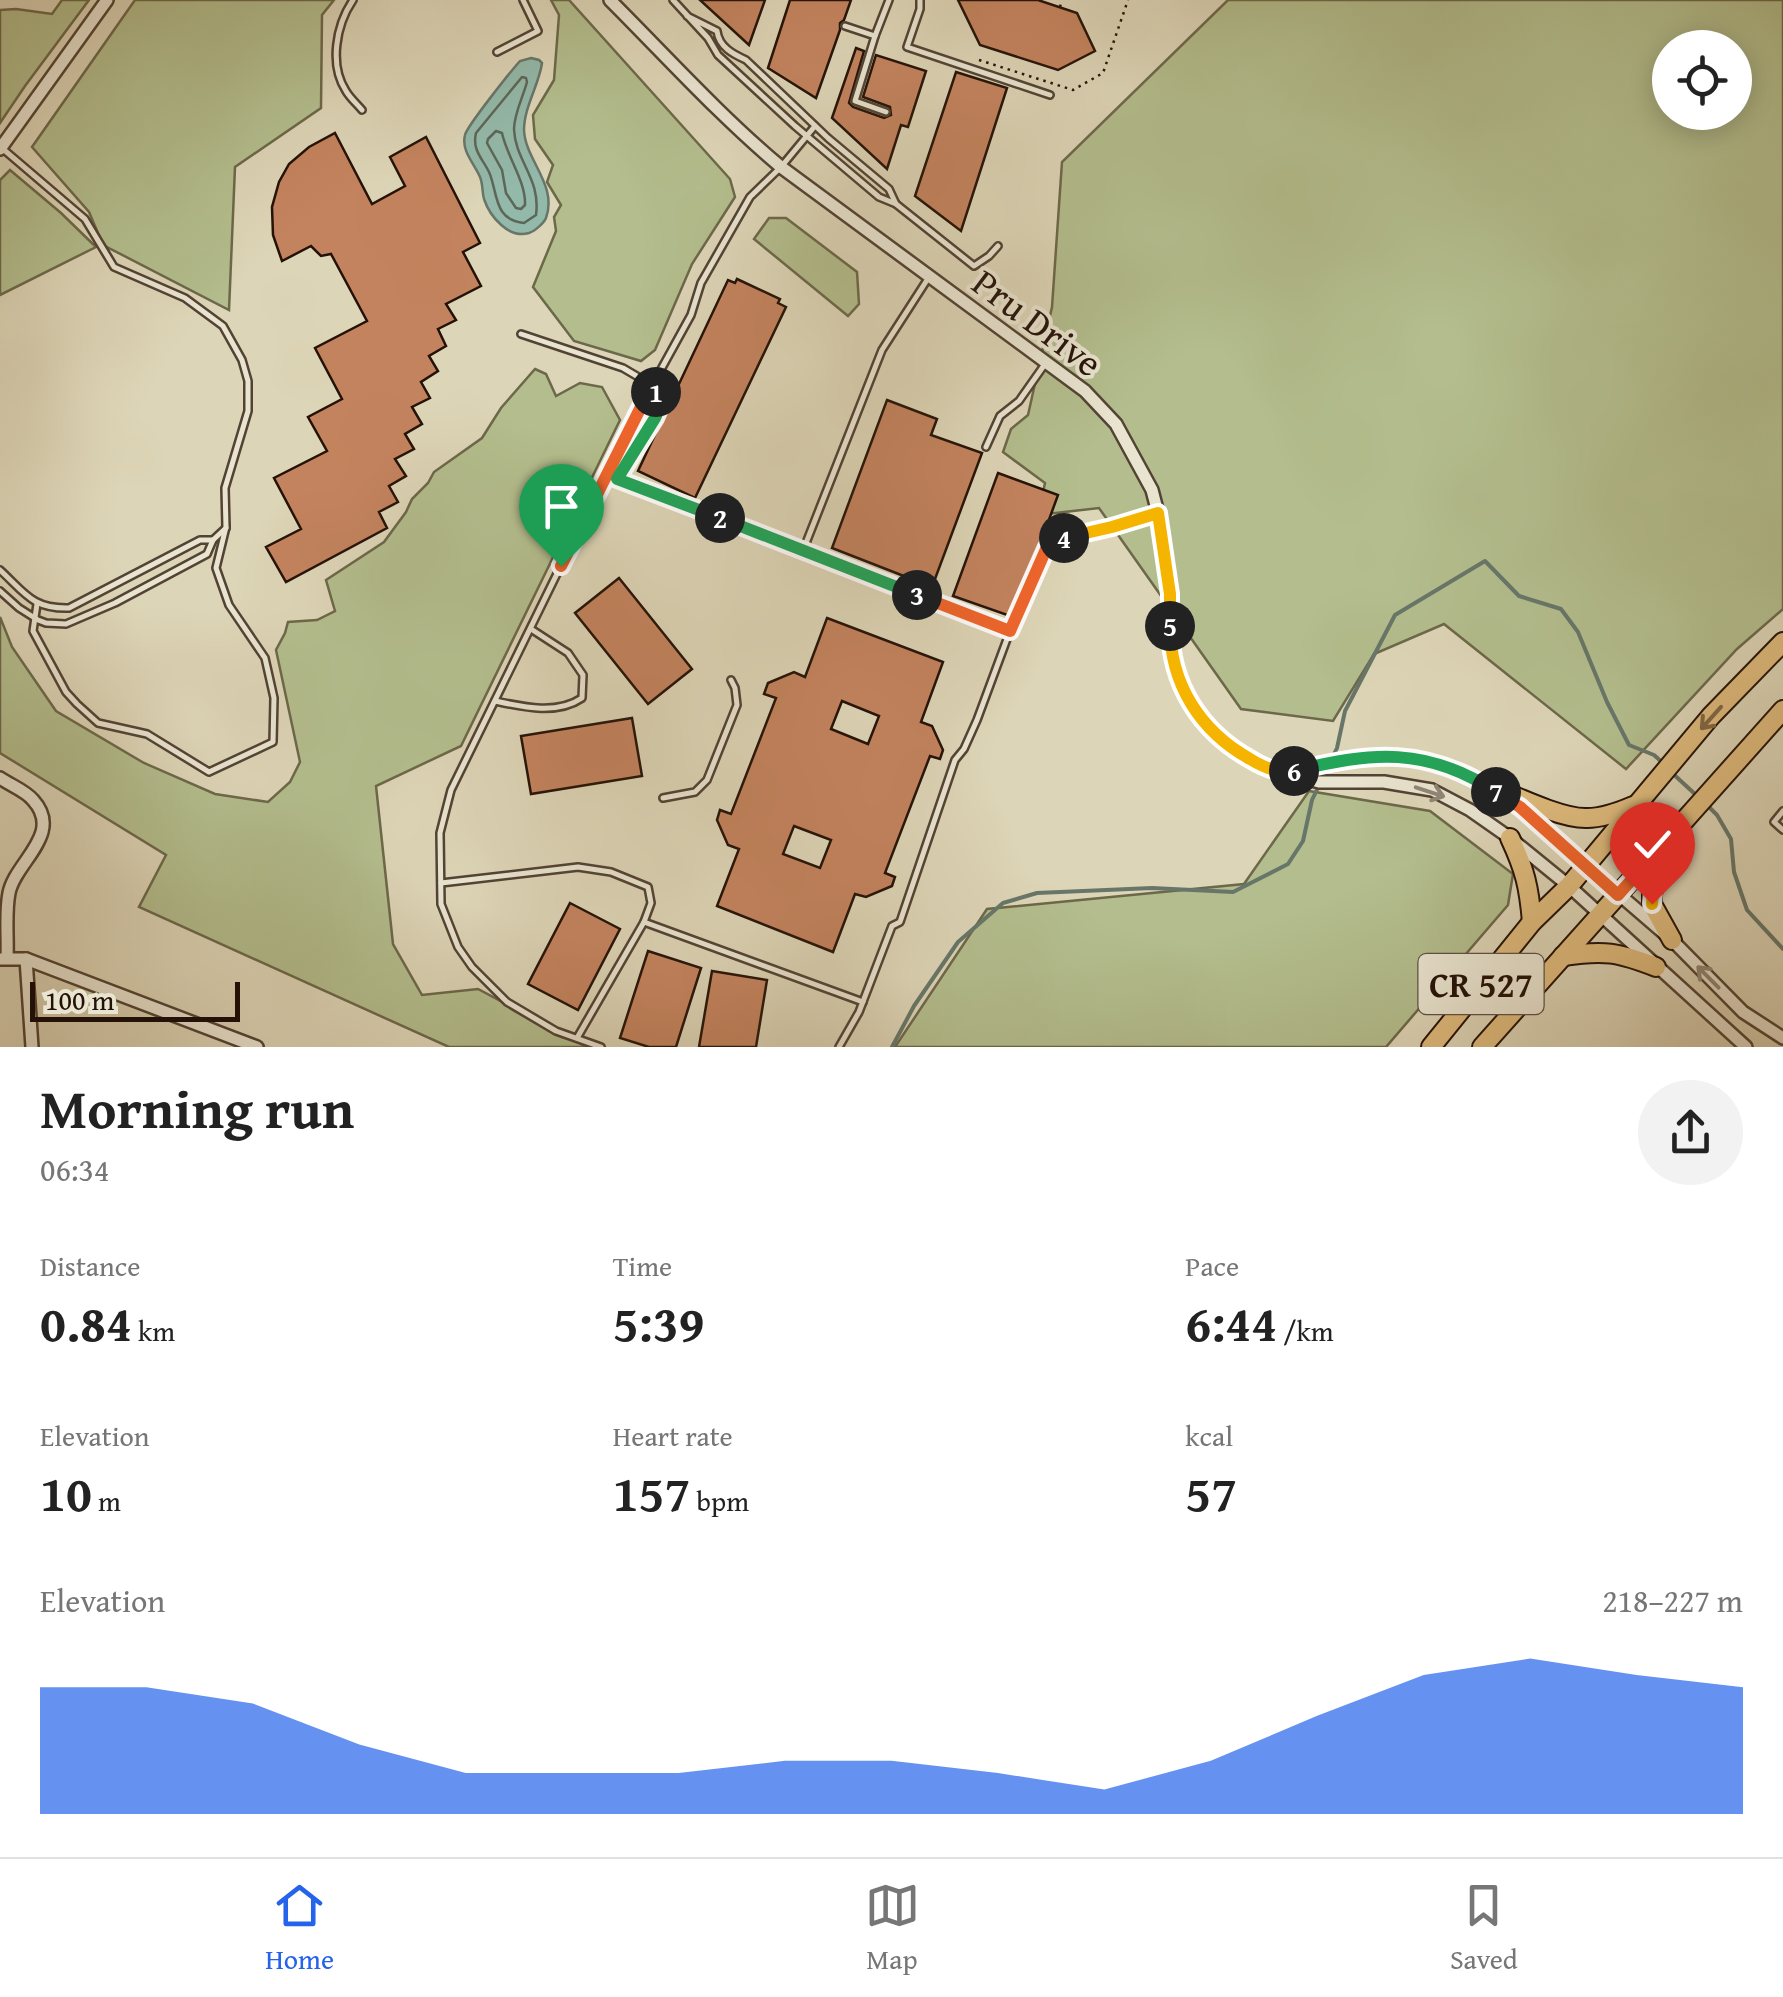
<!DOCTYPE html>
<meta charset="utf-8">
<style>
body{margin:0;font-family:"Gentium Book Plus",serif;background:#f2f2f2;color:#222;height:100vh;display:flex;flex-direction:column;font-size:38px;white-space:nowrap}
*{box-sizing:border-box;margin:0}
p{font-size:32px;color:#767676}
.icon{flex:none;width:55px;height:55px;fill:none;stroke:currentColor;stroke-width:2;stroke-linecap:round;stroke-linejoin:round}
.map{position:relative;height:1047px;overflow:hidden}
.side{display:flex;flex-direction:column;background:#fff;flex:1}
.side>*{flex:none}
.tools{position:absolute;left:1652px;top:30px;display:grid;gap:20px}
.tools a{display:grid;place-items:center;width:100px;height:100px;border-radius:50%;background:#fff;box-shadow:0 5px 25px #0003;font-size:50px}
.scale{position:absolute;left:30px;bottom:25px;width:210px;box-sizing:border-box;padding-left:10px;border:5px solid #241208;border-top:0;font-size:28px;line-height:35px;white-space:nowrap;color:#241208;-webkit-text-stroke:8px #e9e4d0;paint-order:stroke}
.pin{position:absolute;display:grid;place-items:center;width:85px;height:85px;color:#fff;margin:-102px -42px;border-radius:50% 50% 50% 0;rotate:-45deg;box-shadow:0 0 10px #0007}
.pin .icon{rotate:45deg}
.km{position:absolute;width:50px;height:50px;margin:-25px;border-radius:50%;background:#222;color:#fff;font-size:28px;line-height:50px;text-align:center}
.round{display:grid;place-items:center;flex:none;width:105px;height:105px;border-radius:52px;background:#f2f2f2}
.overview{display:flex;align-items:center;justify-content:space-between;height:170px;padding:0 40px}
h1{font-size:55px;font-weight:700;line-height:75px}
.stats{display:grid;grid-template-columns:repeat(3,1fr);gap:15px;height:170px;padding:10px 40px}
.stats div{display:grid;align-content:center}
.stats b{font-size:50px;font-weight:700}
.stats small{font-size:28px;font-weight:400}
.stats p{font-size:28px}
.chart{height:280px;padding:20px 40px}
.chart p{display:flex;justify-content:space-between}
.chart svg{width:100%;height:180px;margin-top:10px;fill:#2563eb;opacity:.7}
.tabs{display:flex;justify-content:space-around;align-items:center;height:140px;border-top:2px solid #e0e0e0;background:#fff;font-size:28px;color:#767676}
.tabs a{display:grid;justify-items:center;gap:5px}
.tabs .selected{color:#2563eb}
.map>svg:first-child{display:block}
</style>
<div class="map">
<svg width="1783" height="1047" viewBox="0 0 1783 1047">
<rect width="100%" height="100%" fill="#ddd5b7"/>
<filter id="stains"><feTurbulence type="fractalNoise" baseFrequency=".002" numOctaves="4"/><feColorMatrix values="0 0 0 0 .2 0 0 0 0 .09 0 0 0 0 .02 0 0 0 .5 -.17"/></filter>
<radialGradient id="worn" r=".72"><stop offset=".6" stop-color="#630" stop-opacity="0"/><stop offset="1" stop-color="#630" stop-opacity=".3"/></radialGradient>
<g fill="#b3bd8d" stroke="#6c684a" stroke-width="2.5" fill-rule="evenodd">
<path d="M62,0h27l-64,86 -25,37v-113l16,-1 36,5z"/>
<path d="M135,0h199l-12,15 -1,93 -86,59 -6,143 -126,-65 -14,-33 -57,-65z"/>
<path d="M551,0h18l161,179 5,18 -43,67 -37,86 -14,11 -67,-20 -41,-54 23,-56 -2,-14 7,-12 -14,-23 6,-17 -18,-26 -2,-24 21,-35 5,-65z"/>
<path d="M1228,0h555v609l-46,40 -111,120 -182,-145 -70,30 -41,67 -92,-12 -142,-201 -61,7 7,-32 -42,-31 8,-23 17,-14 24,-108 10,-145zM1670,48h65v64h-65z"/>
<path d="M10,170l51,43 35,34 -96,48v-115z"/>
<path d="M769,218h17l71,54 2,32 -11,12 -94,-77z"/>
<path d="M535,369l11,5 10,22 24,-13 22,4 18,33 -159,326 -85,40 17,158 29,51 56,-6 109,58h-138l-310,-140 27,-52 -166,-102v-136l12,30 44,64 88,52 71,31 53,8 22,-20 10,-20 -24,-112 9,-17 3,-11 29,-2 18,-9 -9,-31 58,-38 22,-30 6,-13 16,-16 6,-11 48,-34 19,-30z"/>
<path d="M1309,791l121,20 83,63 -5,31 -122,142h-491l92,-138 257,-25z"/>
</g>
<path fill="#93b9aa" stroke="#677669" stroke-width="2.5" d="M531,58l8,2 3,3c-3,22 -18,44 -18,67 1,30 34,55 22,88 -2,5 -11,13 -17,15 -20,6 -39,-16 -45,-34 -2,-7 -1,-15 -4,-22 -6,-14 -19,-26 -15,-42 2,-9 46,-64 55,-74z"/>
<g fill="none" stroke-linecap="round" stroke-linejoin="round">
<g stroke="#5c6659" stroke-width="2.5">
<path d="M522,77l4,1 1,4c-4,15 -13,32 -13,47 1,32 27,49 22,86l-12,8c-31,-3 -26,-31 -35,-51 -7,-14 -17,-22 -13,-39z"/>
<path d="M496,131l6,2c5,24 24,48 23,72l-4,4 -5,-1 -10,-15 -4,-23 -15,-27 1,-4z"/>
</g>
<g stroke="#677669" stroke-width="4">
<path d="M1670,771l26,24"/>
<path d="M1707,805l10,10 14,24 3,33 13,38 36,39"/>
<path d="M892,1047l22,-41 44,-64 45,-39 34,-10 115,-5 81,4 55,-28 15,-23 9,-41 25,-52 8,-37 50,-96 90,-54 34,35 42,13 17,23 29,70 22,43 25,10 10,9"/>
</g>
</g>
<g fill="#c3835e" stroke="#241208" stroke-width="2.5" fill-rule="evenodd">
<path d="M700,0h65l-16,45z"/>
<path d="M790,0h61l-7,20 -4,3v7l-24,68 -48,-30z"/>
<path d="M958,0h80l39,13 18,38 -37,19 -78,-25z"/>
<path d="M856,48l8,3 -15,52 4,4 31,11 7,-3 -1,-8 -27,-10 13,-42 50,16 -18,56 -7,-2 -14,44 -55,-51z"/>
<path d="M956,72l51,16 -46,143 -46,-35z"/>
<path d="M335,133l37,71 33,-18 -15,-29 36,-20 54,106 -17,9 18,34 -35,18 10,16 -18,9 8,17 -17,10 9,15 -17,11 9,16 -18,9 10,17 -17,10 9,15 -19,10 11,17 -17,10 9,16 -19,10 8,16 -101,54 -20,-35 35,-18 -27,-51 53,-27 -19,-34 34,-18 -27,-51 52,-27 -36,-67 -10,2 -10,-10 -29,15 -9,-26 -1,-28 7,-25 10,-18 20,-17z"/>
<path d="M737,279l43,20 -2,4 8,4 -91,191 -57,-27 90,-191 7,3z"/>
<path d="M887,400l50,19 -6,16 51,18 -50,134 -100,-39z"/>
<path d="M998,473l60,22 -27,74 -21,47 -57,-20z"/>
<path d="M619,578l73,91 -44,35 -73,-91z"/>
<path d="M827,618l116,44 -22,60 11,4 11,24 -3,9 -10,-3 -45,117 10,4 -3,9 -26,11 -11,-3 -22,58 -116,-46 22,-57 -11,-4 -11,-25 3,-10 11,4 45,-116 -12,-4 4,-11 26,-11 11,5zM842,701l37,15 -11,28 -37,-15zM794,826l37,14 -11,28 -37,-14z"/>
<path d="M632,718l10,58 -111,18 -10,-58z"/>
<path d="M570,903l50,26 -42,81 -50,-26z"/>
<path d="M648,951l53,17 -25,79h-27l-29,-9z"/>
<path d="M712,971l55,9 -11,67h-57z"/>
</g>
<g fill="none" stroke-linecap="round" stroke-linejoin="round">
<defs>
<g id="lane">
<path d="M353,0c-17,25 -24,65 -7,91 4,7 11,13 16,19"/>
<path d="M673,0l35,38 10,17 77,71 84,71 17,7 -7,-15 -61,-51 -82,-78c-13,-6 -27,-13 -29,-29l-30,-15"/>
<path d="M920,0v9l-13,38 143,48"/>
<path d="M845,26l30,10 -20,65 31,11"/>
<path d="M875,36l14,-36"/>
<path d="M497,52l41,-21 -15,-31"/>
<path d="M3,149l82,70 29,48 71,31 38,28 19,34 6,21v30l-23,77 1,39 -10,41 13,37 36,53 9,40 -1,44 -64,30 -62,-38 -49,-11 -21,-19 -11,-12 -33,-61 4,-27"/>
<path d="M896,204l78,62 15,-10 9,-10"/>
<path d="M929,277l-47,73 -76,193 7,11 197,77"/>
<path d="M521,334l102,34 29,17 9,17 -6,16 -38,61 193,74"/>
<path d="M986,447l14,-31 19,-15 26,-37"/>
<path d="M0,570c25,23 32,39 69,38l131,-68h13"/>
<path d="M0,591l19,17 19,12 8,3 20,1 49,-21 92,-49 6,-14 13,-12"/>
<path d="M495,701c28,6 62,14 87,-3l1,-23 -15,-22 -37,-24"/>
<path d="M663,798l32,-6 12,-12 30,-75 -2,-17 -4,-8"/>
<path d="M1783,811l-9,11 9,8"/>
<path d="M441,883l137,-16 33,5 37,15 3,16 -7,19 219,80"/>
<path d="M577,1038l67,-116"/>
<path d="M601,1047l-45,-16 -49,-29 -35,-35 -14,-20 -17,-43 -1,-71 11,-43 175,-357 65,-118 10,-32 49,-86 31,-30 34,-41"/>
<path d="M839,1047l20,-35 33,-86 8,-4 55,-162 9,-11 13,-29 33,-89 37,-84 19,-10 46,-10 46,-14"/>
</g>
<g id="street">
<path d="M610,0c56,56 110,116 171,167l304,224 31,33 36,66 6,23 12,81v47l5,28 18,40 18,22 33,25 41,17 34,9h65l48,8 38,20 40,28 59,48 177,161"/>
<path d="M0,149l107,-149"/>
<path d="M1289,772c74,-18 131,-27 199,14"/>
<path d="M0,778c10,7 26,13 33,22 31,34 -18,62 -24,93 -4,20 -1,44 -2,65"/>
<path d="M1512,802l160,138 71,72 40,26"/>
<path d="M0,959h26l231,88"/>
<path d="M26,959l6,88"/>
</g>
<g id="primary">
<path d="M1483,783c26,10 77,36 104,35 16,0 32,-6 46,-12"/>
<path d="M1510,838c15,32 19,49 22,84"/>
<path d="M1663,848l-11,46v10l20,36"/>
<path d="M1563,956c41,-6 55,-4 93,11"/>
<path d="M1431,1047l101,-125 37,-36 142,-170 72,-74"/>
<path d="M1482,1047l301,-337"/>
</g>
</defs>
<use href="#lane" stroke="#524334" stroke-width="10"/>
<use href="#street" stroke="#524334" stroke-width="16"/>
<use href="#primary" stroke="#241208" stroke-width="22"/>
<g stroke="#241208" stroke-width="2.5" stroke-dasharray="2.5 5" stroke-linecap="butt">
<path d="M1060,7l2,-7"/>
<path d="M979,60l94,30 30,-17 25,-73"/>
</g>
<use href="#lane" stroke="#e9e4d0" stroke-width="5"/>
<use href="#street" stroke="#e9e4d0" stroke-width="11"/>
<use href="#primary" stroke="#deba7c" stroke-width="18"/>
</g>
<defs><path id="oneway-shaft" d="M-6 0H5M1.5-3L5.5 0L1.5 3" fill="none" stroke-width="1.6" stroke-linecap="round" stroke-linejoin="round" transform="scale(2.5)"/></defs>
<use stroke="#816642" href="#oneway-shaft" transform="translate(1711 718) rotate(132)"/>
<g stroke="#908676">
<use href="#oneway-shaft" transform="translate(1430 792) rotate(18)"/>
<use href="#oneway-shaft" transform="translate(1708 977) rotate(-135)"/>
</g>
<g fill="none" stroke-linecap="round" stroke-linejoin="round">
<defs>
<path id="split-1" d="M561,566l91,-181 4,7"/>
<path id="split-2" d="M656,392l6,10 -7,16 -38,61 103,39"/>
<path id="split-3" d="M720,518l197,77"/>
<path id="split-4" d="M917,595l93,36 37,-84 17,-9"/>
<path id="split-5" d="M1064,538l48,-11 46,-14 12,81v32"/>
<path id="split-6" d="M1170,626c0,58 30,105 80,133 13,8 29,15 44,12"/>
<path id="split-7" d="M1294,771c78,-19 132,-25 202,21"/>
<path id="split-8" d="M1496,792l24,15 98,88 34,-38"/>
<path id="split-9" d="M1652,904l2,-24 11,-38 -13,15"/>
</defs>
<use href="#split-1" stroke="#fff" stroke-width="20"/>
<use href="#split-2" stroke="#fff" stroke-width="20"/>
<use href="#split-3" stroke="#fff" stroke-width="20"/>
<use href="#split-4" stroke="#fff" stroke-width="20"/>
<use href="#split-5" stroke="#fff" stroke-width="20"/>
<use href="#split-6" stroke="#fff" stroke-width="20"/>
<use href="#split-7" stroke="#fff" stroke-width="20"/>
<use href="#split-8" stroke="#fff" stroke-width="20"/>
<use href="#split-9" stroke="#fff" stroke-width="20"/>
<use href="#split-1" stroke="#f0652b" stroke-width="12"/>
<use href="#split-2" stroke="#22a559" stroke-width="12"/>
<use href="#split-3" stroke="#22a559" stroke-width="12"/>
<use href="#split-4" stroke="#f0652b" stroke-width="12"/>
<use href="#split-5" stroke="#f5b400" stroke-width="12"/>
<use href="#split-6" stroke="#f5b400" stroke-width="12"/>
<use href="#split-7" stroke="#22a559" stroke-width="12"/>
<use href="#split-8" stroke="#f0652b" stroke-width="12"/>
<use href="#split-9" stroke="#f5b400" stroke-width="12"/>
</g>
<g text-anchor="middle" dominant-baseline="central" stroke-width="8" stroke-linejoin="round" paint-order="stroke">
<rect fill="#e9e4d0" stroke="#5f5144" stroke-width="2.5" x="1418.5" y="954" width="125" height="60" rx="8"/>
<g font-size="35" font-weight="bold" fill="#241208">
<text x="1481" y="984">CR 527</text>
</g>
<g font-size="38" fill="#241208" stroke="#e9e4d0">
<text transform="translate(1038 322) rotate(37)">Pru Drive</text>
</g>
</g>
<rect width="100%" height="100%" filter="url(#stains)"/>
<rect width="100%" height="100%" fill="url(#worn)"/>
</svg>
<div class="tools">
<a><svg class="icon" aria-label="locate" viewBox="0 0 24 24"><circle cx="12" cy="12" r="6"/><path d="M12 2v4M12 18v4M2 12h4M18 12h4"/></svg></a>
</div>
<div class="scale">100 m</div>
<div class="pin" style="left:561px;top:566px;background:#1e9e55"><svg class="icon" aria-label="arrive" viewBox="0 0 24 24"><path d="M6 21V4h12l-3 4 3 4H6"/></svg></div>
<div class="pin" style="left:1652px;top:904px;background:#d93025"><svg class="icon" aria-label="check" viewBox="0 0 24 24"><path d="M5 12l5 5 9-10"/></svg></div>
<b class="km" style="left:656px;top:392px">1</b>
<b class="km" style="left:720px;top:518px">2</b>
<b class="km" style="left:917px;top:595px">3</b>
<b class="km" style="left:1064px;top:538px">4</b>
<b class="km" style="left:1170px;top:626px">5</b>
<b class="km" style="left:1294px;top:771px">6</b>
<b class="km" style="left:1496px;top:792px">7</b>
</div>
<section class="side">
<div class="overview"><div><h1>Morning run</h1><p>06:34</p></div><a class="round"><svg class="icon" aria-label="share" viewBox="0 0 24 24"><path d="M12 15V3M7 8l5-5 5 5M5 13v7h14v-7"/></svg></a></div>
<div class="stats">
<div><p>Distance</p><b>0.84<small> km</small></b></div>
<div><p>Time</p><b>5:39</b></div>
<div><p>Pace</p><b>6:44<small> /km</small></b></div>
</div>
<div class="stats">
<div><p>Elevation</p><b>10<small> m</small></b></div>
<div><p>Heart rate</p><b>157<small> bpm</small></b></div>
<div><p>kcal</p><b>57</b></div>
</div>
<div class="chart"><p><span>Elevation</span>218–227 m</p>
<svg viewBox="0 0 160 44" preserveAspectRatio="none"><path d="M0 44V13L10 13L20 17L30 27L40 34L50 34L60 34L70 31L80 31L90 34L100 38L110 31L120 20L130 10L140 6L150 10L160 13V44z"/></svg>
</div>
</section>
<nav class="tabs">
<a class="selected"><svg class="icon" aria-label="home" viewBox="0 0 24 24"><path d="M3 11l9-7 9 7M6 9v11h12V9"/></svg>Home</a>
<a><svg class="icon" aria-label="map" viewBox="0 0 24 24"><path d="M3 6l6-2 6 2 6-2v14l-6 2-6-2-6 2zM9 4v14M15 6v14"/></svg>Map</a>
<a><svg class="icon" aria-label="saved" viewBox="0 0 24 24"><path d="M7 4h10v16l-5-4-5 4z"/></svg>Saved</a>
</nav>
